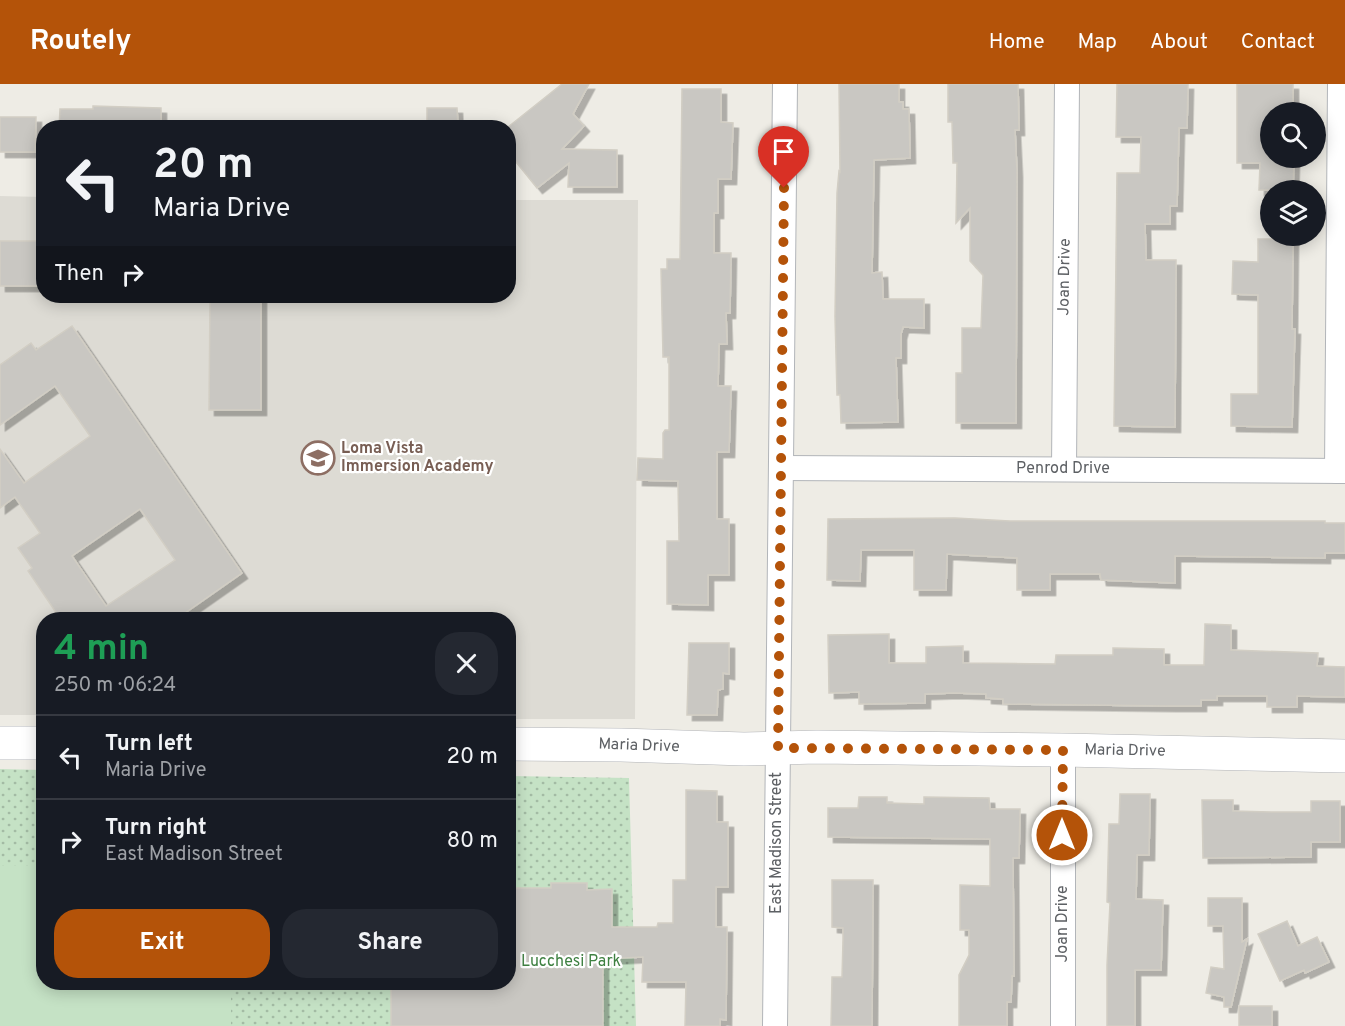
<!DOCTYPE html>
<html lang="en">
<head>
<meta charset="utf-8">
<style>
  :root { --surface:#171b24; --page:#242831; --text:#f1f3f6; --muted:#9ea1a6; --line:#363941; --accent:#b45309 }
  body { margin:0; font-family:Overpass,sans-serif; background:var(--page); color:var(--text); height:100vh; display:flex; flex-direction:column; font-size:22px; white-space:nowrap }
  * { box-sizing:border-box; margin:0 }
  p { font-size:20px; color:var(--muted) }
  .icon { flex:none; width:33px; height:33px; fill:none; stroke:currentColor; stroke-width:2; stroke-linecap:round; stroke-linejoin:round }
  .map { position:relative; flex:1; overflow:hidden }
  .drawer { position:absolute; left:36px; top:528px; width:480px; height:378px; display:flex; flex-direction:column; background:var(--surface); border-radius:24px; box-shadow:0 3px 15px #0003 }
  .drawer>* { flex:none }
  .hud { position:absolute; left:36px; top:36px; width:480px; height:183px; border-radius:24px; box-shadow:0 3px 15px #0003; background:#171b24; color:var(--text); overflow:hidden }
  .buttons { position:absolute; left:1260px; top:18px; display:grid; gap:12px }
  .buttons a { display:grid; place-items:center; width:66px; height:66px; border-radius:50%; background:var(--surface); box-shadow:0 3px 15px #0003; font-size:30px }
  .pin { position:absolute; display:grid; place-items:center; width:51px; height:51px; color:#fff; margin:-62px -26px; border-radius:50% 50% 50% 0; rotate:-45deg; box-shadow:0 0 6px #0007 }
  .pin .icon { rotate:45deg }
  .me { position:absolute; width:66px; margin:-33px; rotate:0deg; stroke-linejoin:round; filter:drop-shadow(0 0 4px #0008) }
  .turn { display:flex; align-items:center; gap:21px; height:126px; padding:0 18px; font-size:27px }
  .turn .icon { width:78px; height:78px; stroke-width:2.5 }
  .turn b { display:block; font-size:42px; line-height:51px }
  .then { display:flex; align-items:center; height:57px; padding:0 18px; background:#0003; gap:12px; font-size:22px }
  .round { display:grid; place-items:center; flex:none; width:63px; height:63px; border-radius:24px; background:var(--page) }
  .headline { display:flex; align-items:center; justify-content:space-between; height:102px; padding:0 18px }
  h1 { font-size:36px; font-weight:700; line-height:45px; color:#1e9e55 }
  .cta { display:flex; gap:12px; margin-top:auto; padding:12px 18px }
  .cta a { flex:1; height:69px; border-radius:24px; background:var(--accent); color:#fff; font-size:24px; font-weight:700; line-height:69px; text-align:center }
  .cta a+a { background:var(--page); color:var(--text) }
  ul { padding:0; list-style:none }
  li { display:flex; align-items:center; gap:18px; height:84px; padding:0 18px; border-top:2px solid var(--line) }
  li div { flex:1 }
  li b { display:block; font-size:22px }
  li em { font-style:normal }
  header { display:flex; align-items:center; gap:36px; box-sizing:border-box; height:84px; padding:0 30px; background:var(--accent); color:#fff }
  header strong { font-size:28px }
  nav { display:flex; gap:33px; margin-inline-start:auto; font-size:21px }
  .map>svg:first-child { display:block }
  .education { fill:#dddbd4 }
  .park { fill:url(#park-dots) }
  .garden { fill:#c5e2c5 }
  .building { fill:#c9c7c2; stroke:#d2cec4; stroke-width:1.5; fill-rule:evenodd; filter:url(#shadow) }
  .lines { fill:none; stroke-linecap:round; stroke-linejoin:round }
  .street-casing { stroke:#b2b5b9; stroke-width:26 }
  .secondary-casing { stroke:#b2b4b8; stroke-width:34 }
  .street { stroke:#fff; stroke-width:24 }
  .secondary { stroke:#fff; stroke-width:33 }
  .route { stroke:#b45309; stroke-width:10; stroke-dasharray:0 18 }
  .labels { text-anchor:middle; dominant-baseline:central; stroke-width:4.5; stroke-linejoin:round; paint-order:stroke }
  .street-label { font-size:16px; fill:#5d6064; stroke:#fff }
  .education-label { font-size:16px; font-weight:bold; fill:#785e54; stroke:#fff; text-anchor:start }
  .park-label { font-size:16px; fill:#3f8142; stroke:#fff }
</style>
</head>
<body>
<header>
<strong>Routely</strong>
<nav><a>Home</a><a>Map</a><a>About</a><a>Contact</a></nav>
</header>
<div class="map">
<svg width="1345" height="942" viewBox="0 0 1345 942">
  <defs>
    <pattern id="park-dots" width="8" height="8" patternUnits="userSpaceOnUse" patternTransform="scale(1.5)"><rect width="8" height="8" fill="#c5e2c5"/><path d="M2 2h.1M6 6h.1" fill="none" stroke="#a3bba4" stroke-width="1.8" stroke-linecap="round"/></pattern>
    <filter id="shadow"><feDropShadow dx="5.5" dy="5.5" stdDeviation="0" flood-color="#0004"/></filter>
  </defs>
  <rect width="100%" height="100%" fill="#eeece5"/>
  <polygon class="education" points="0,112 43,113 44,212 508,212 509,116 638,116 635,635 509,635 508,536 44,536 43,631 0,631"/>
  <polygon class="park" points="0,685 43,686 44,898 508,898 509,692 629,694 636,942 0,942"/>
  <polygon class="garden" points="0,782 43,782 44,898 231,899 231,942 0,942"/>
  <g class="building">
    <polygon points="562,0 589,0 573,30 584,42 562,65 617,66 617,103 568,103 569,79 537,104 508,68 508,43"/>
    <polygon points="839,0 899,0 899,18 903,18 903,25 909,25 910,74 874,76 872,189 882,188 883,215 924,215 924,244 903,243 901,250 901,274 896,274 898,338 841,339 840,311 837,311 835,232 837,109 839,87 840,88"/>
    <polygon points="948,0 1018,0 1019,46 1015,46 1017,88 1016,339 956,339 956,289 962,289 962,244 981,244 983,191 970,177 970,124 956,139 957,79 953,79 952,38 948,38"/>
    <polygon points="1117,0 1188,0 1187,44 1179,44 1177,122 1170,122 1170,140 1145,140 1146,176 1176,176 1175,343 1114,342 1117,89 1140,89 1141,53 1116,53"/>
    <polygon points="1237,0 1293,0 1293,28 1270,28 1270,74 1294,74 1293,106 1259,106 1260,79 1237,79"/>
    <polygon points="682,5 721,5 721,38 733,39 731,95 718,95 718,129 714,129 714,169 731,169 730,229 726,229 727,260 719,260 718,302 731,302 729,368 717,368 717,435 729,435 729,491 708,491 708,521 667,520 667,457 679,457 678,397 637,396 638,374 663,375 663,349 665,346 669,346 669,273 663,273 661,185 667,185 667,175 680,175"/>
    <polygon points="93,22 161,24 161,44 59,44 60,25 93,25"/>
    <polygon points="427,24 457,24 458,44 427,44"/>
    <polygon points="0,33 36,33 35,68 0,68"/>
    <polygon points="1258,155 1293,155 1292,245 1295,245 1292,343 1231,342 1231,310 1258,310 1258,211 1232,210 1233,177 1258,178"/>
    <polygon points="0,157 41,157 40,202 0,202"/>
    <polygon points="210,212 261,212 261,326 209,326"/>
    <path d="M72 242 242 489 175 536H61L28 487 32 484 18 464 40 449 15 413 0 424V365L24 399 90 352 55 302 0 341V281L31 259 36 266ZM140 425 175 476 106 522 72 472Z"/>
    <polygon points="955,434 1010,437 1325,437 1325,439 1345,439 1345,469 1325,469 1325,474 1175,472 1175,499 1101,496 1100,490 1050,490 1050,506 1017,506 1017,474 947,470 946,506 914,506 914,466 861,466 860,497 827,496 828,435"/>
    <polygon points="1205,540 1231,541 1231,566 1318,569 1317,582 1345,583 1345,613 1297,612 1297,623 1267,623 1267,612 1217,612 1217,616 1201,616 1201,622 1170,622 1003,620 1003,615 986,614 986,610 954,609 925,610 925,619 859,620 859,608 829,609 828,551 889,550 889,579 926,579 926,563 963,562 963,579 1055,580 1056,571 1113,571 1113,564 1164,565 1164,581 1204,581"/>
    <polygon points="689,559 729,559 729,590 723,589 723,605 718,606 717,631 687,631"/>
    <polygon points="686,706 717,707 717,738 728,738 728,803 716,803 716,843 727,843 726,936 720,935 720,942 685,942 686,898 642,898 643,873 603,875 603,942 391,942 391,898 508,898 508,804 551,804 551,799 587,799 587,806 612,805 612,843 657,843 658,839 673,839 673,796 686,796"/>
    <polygon points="1120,710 1150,710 1149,771 1137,771 1136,815 1163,816 1161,886 1135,886 1135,942 1107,942 1107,881 1110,819 1107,818 1109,740 1119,740"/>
    <polygon points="859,713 887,713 887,719 924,720 924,713 989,714 990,725 1020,725 1019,774 1013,774 1014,892 1012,892 1011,918 1007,918 1007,942 959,942 959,891 969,871 969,846 960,846 960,801 990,802 990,755 828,753 828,724 858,724"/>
    <polygon points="1202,716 1233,716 1233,727 1271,728 1311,728 1311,717 1340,717 1340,758 1311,758 1311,773 1203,774"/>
    <polygon points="832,796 873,796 872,942 831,942 832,893 842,893 843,856 843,844 832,843"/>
    <polygon points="1208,814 1242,814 1242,858 1247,855 1231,923 1224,923 1224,913 1206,909 1211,883 1224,885 1223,842 1208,842"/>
    <polygon points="1287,837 1298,862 1317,853 1329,878 1305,889 1304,886 1280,897 1258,850"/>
    <rect x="1239" y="922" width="33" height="20"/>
  </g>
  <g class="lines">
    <g class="street-casing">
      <g id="street">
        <polyline points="781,384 1345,387"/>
        <polyline points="1064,385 1067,0"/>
        <polyline points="1337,387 1340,0"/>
        <polyline points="1063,666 1063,942"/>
        <polyline points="775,942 785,0"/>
      </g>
    </g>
    <g class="secondary-casing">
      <g id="secondary">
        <polyline points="0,659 44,659"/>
        <polyline points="508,660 621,661 744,665 817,663 1063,666 1345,672"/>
      </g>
    </g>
    <use href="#street" class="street"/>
    <use href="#secondary" class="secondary"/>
  </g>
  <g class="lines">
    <polyline class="route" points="784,104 778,664 1063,666 1062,751"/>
  </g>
  <defs>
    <g id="school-ring" transform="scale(1.725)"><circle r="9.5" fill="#fff" stroke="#8d6e63" stroke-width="1.5"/><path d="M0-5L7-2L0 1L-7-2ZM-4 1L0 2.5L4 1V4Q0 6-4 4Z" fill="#8d6e63"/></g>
  </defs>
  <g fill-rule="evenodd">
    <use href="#school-ring" x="318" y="374"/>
  </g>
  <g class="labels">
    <g class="street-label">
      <text transform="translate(1065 193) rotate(-89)">Joan Drive</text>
      <text x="1063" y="385">Penrod Drive</text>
      <text transform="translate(639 662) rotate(2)">Maria Drive</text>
      <text transform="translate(1125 667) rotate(1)">Maria Drive</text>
      <text transform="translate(777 759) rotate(-90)">East Madison Street</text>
      <text transform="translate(1063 840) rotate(-90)">Joan Drive</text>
    </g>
    <g class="education-label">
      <text x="341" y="365">Loma Vista<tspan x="341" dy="18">Immersion Academy</tspan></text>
    </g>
    <g class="park-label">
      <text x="571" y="878">Lucchesi Park</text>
    </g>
  </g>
</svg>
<div class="buttons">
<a><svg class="icon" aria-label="search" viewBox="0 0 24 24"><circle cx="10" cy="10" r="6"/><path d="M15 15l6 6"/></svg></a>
<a><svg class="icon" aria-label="layers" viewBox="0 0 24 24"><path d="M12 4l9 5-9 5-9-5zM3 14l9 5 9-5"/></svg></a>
</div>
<div class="pin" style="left:784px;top:104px;background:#d93025"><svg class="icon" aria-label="arrive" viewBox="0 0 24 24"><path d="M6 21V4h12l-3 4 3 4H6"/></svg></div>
<svg class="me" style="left:1062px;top:751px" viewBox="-20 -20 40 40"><circle r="17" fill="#b45309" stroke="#fff" stroke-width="3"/><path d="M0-11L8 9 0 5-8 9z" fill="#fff"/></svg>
<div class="hud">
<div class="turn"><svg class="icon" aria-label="left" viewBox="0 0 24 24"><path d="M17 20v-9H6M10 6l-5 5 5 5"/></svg><div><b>20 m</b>Maria Drive</div></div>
<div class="then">Then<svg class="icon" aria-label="right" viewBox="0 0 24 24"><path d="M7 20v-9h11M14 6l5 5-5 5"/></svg></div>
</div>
<section class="drawer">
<div class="headline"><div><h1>4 min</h1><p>250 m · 06:24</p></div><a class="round"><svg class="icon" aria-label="close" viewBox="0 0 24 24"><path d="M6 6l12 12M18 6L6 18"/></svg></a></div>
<ul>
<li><svg class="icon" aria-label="left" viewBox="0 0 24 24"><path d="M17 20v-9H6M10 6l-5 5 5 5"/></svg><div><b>Turn left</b><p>Maria Drive</p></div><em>20 m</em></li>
<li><svg class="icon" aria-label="right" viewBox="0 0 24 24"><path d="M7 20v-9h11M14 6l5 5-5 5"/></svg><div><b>Turn right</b><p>East Madison Street</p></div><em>80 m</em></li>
</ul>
<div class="cta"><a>Exit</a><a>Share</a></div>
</section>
</div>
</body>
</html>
